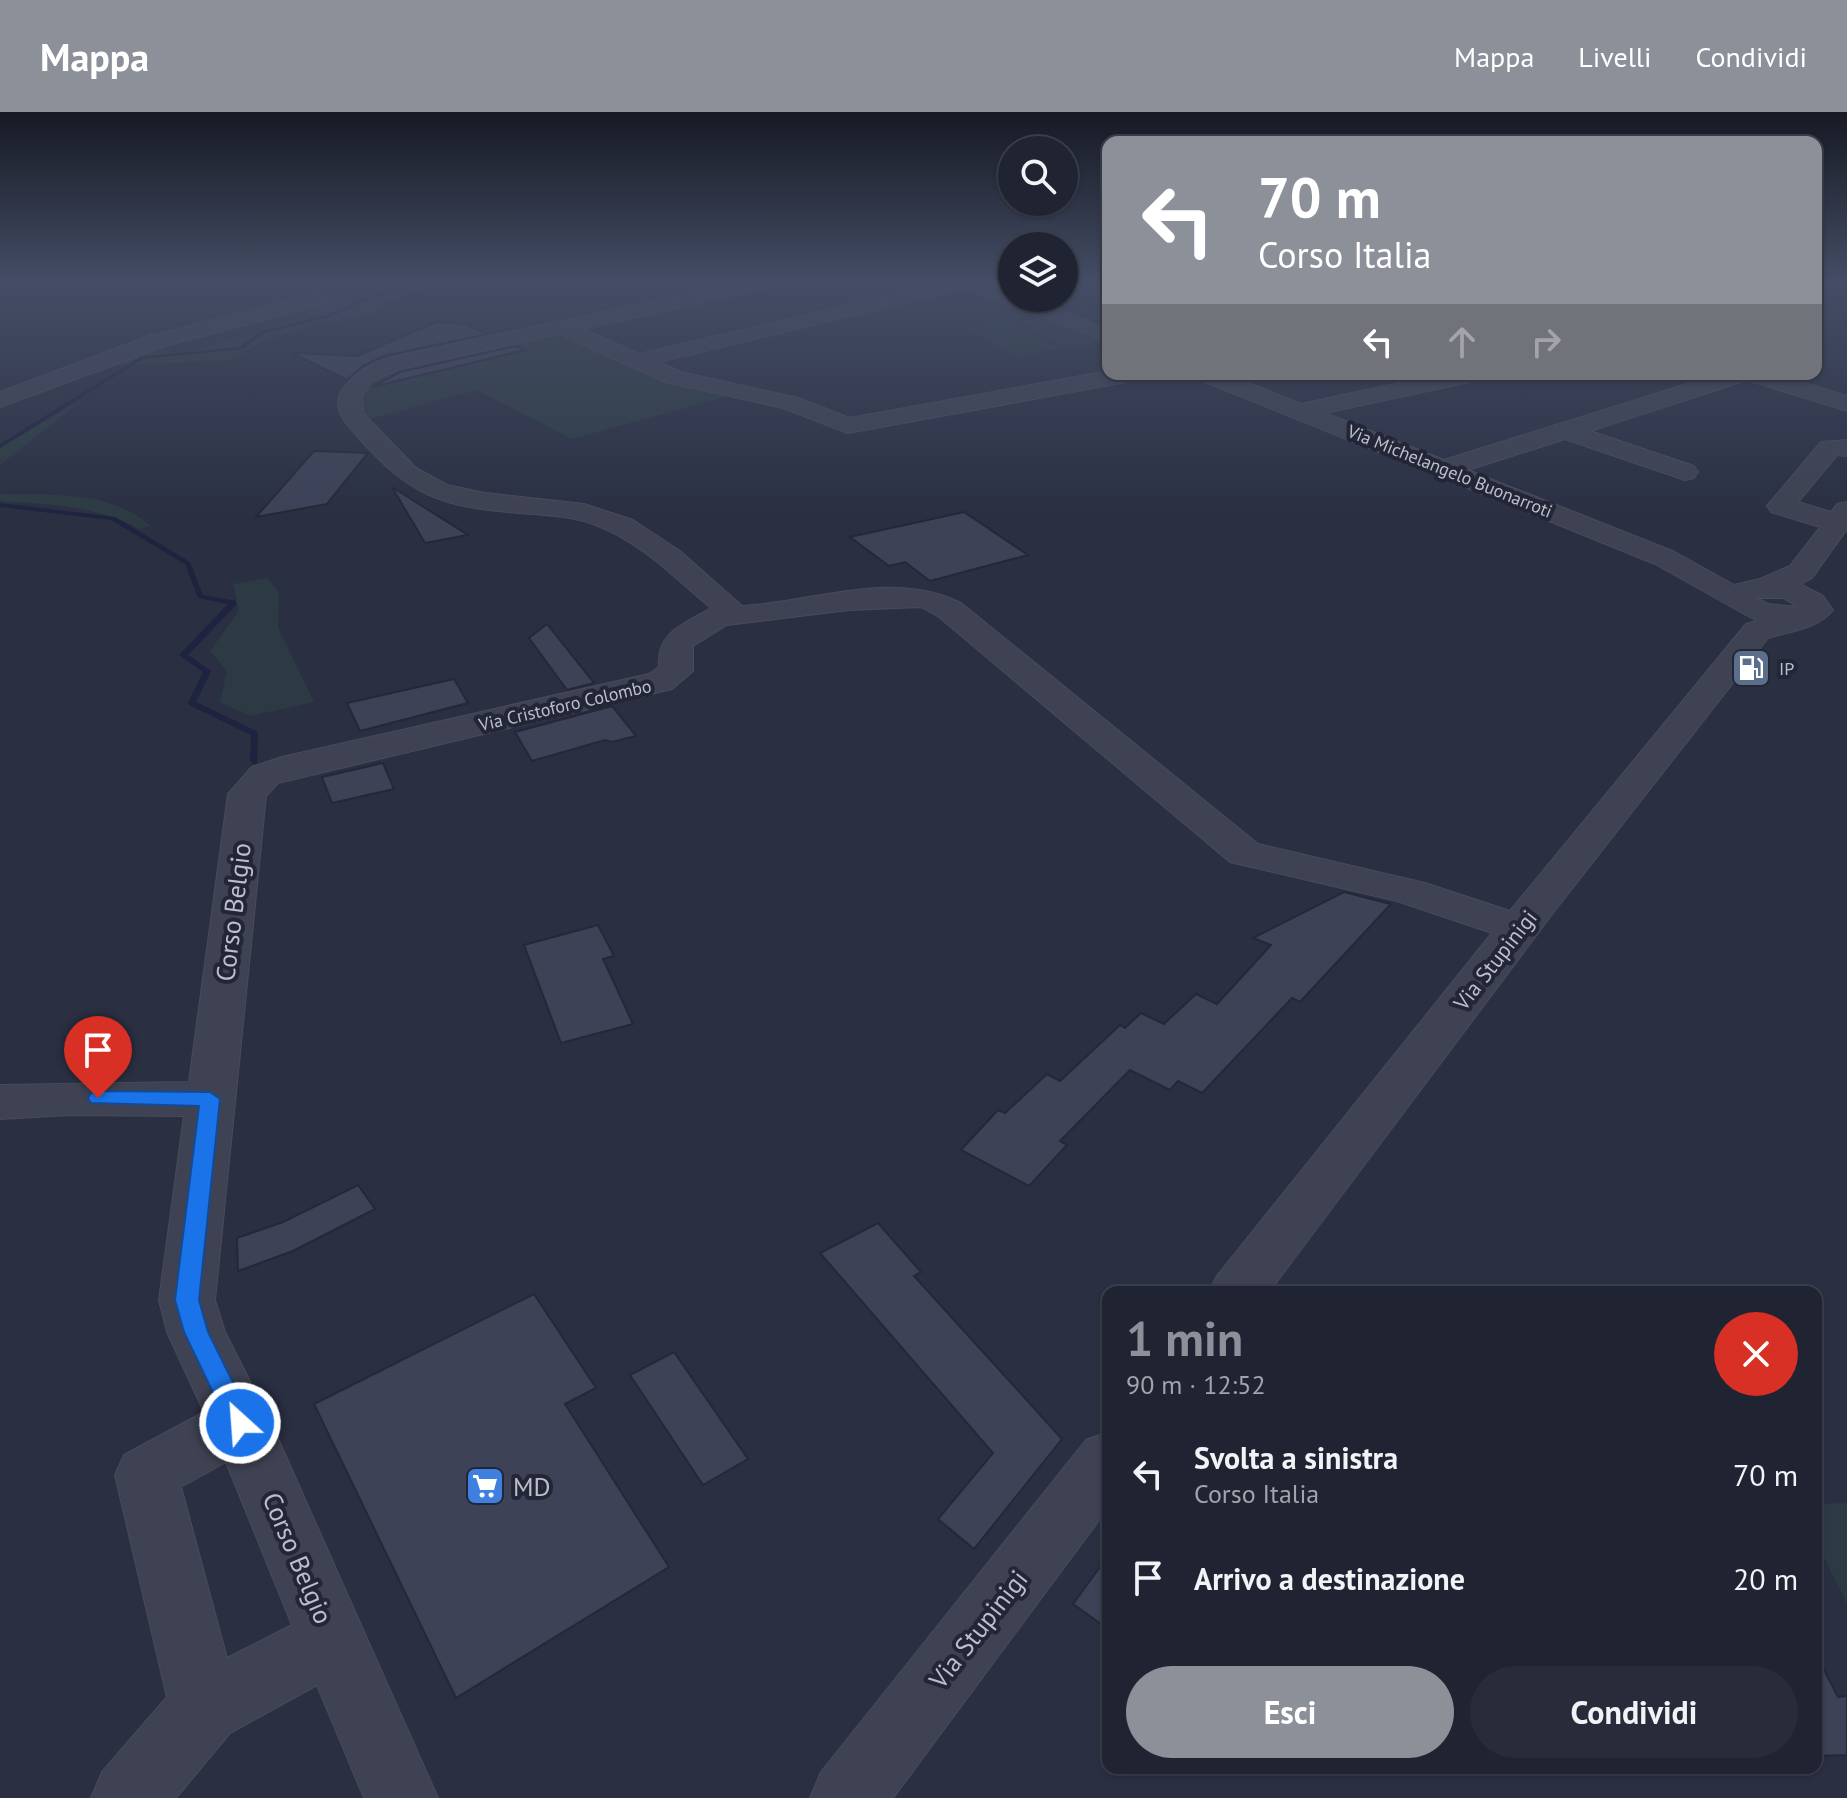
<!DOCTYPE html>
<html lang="it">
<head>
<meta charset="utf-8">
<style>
  :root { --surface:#202332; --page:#282b3a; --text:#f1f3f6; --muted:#a2a4ac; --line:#3d404d; --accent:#8c9099 }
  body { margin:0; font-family:"PT Sans",sans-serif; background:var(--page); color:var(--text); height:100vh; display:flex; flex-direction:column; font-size:30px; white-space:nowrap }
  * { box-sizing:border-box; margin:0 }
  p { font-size:26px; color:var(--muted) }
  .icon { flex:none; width:44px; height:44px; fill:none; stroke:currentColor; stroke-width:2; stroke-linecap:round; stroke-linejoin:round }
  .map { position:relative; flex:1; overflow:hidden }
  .drawer { position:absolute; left:1102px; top:1174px; width:720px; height:488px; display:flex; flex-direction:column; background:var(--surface); border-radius:16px; box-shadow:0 2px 6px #0004,0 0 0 2px var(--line) }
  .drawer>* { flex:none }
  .top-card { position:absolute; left:1102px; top:24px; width:720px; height:244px; border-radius:16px; box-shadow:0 2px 6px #0004,0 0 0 2px var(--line); background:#8c9099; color:#fff; overflow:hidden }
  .controls { position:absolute; left:998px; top:24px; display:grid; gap:16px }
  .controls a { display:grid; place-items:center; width:80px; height:80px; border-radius:50%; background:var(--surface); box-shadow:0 2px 6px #0004,0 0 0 2px var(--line); font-size:40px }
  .pin { position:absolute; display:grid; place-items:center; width:68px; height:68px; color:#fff; margin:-82px -34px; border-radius:50% 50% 50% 0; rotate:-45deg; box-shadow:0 0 8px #0007 }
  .pin .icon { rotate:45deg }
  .me { position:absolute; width:88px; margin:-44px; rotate:334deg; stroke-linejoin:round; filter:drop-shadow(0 0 6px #0008) }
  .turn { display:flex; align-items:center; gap:28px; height:168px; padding:0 24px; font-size:36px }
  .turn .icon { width:104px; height:104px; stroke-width:2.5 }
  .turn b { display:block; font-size:56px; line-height:68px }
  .lanes { display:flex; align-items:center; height:76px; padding:0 24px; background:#0003; justify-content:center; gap:40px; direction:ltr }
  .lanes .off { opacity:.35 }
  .round { display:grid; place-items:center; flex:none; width:84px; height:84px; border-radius:42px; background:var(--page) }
  .head { display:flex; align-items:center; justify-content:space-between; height:136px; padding:0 24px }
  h1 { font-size:48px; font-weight:700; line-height:60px; color:var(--accent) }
  .button { display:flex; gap:16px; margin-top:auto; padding:16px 24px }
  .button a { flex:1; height:92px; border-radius:48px; background:var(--accent); color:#fff; font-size:32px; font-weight:700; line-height:92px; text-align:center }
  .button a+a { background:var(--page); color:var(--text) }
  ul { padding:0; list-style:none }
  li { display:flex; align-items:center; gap:24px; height:104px; padding:0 24px }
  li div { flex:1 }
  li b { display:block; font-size:30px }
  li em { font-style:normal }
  header { display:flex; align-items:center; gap:48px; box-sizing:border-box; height:112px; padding:0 40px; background:var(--accent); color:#fff }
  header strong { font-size:38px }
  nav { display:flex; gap:44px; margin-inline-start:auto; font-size:28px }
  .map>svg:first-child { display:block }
  .green { fill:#2c3b43 }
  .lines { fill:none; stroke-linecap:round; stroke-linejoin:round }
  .stream { fill:#1e233f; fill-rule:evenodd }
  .building { fill:#3d4257; stroke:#252839; stroke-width:2 }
  .minor-casing { stroke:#484b5b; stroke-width:2 }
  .minor { fill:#3e4252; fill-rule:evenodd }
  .route { fill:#1a73e8; stroke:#114b97; stroke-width:2 }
  .labels { text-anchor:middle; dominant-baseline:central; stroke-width:8; stroke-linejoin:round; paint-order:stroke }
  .far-street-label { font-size:18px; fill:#bcbecb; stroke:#232637 }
  .far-poi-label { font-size:18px; fill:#bcbecb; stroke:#232637; text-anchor:start }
  .street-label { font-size:22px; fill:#bcbecb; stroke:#232637 }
  .near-street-label { font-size:26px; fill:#bcbecb; stroke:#232637 }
  .near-poi-label { font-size:26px; fill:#bcbecb; stroke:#232637; text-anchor:start }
</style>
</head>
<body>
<header>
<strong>Mappa</strong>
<nav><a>Mappa</a><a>Livelli</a><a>Condividi</a></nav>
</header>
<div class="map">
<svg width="1847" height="1686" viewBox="0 0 1847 1686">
  <rect width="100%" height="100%" fill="#2a2f42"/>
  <g class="green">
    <polygon points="408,169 446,169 381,192 370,203 299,217 264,229 229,248 110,254 132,236 186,241 303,206 320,189"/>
    <polygon points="1027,199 1037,202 1008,209 1059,237 1017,244 966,216"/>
    <path d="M1040 206C1062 216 1084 221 1107 230L1067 237 1019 209Z"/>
    <polygon points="551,221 676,272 739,281 572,327 476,278 363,309 359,277 377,261"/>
    <polygon points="86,285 0,353 0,336"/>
    <path d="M0 382C51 383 110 378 151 414L140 417C96 394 49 392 0 389Z"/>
    <polygon points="267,466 279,480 278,515 314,590 250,604 220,590 227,559 210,539 239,499 233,472"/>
    <polygon points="1847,1391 1847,1492 1816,1429 1816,1392"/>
  </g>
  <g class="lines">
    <g class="stream">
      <polygon points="423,169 428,169 367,188 333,204 265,221 243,237 143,247 0,336 0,332 140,245 240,235 261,219 329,202 363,186"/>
      <polygon points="0,391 115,405 190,450 203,483 236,489 236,493 188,543 211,559 196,590 258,620 257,651 254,652 250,649 251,623 189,593 188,591 203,560 179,543 228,492 198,486 185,452 111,408 0,395"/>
    </g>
  </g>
  <g class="building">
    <polygon points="437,210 465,212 487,222 383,244 363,254 347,268 292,241 357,244"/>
    <polygon points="516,234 525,238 372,275 400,260"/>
    <polygon points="314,339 368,341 327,392 256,405"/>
    <polygon points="392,375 468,423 425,431"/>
    <polygon points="964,400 1028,443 930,469 905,450 889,454 850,425"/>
    <polygon points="547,512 594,571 567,578 529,526"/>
    <polygon points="454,567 468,591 360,619 347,591"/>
    <polygon points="612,594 636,624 612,630 605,628 532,649 515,620"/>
    <polygon points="383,651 394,677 332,691 322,665"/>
    <polygon points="1344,780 1391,792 1300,890 1292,886 1202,981 1178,969 1170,978 1130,958 1060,1029 1067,1033 1029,1074 961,1038 998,998 1005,1001 1047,962 1060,969 1120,913 1125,916 1141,901 1164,912 1196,882 1217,892 1271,833 1253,826"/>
    <polygon points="598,813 614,844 603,847 633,912 561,931 524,833"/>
    <polygon points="358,1073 375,1097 293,1139 238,1159 237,1126 283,1110"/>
    <polygon points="878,1111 921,1160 914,1164 1062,1327 974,1437 938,1407 993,1341 820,1141"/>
    <polygon points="534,1182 596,1276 565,1292 669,1455 456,1586 314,1292"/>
    <polygon points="674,1240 748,1347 703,1373 630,1263"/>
    <polygon points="1108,1444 1108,1517 1073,1492"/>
    <polygon points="1816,1542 1838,1585 1847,1584 1847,1643 1816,1644"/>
  </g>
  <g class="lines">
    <g class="minor-casing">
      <g id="minor">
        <path d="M749 169H784L774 175 583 217 639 242 951 169H983L1012 180V186H1028L1108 217V230L967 176 659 250 681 260 798 286 850 306 1108 259 1143 262 1132 269 848 321 783 296 666 270 559 222 399 257 372 269 362 284 363 301 416 356 447 373 485 381 584 392 633 408 680 439 742 494C815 490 892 457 961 491L1258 732 1425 771 1510 799 1746 512 1757 509 1655 452 1198 267 1195 262H1226L1301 292 1441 262H1485L1474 269 1325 301 1444 348 1719 262H1776L1847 284V299L1747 268 1590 319 1694 354 1698 360 1694 366 1685 368 1565 327 1468 358 1675 440 1734 473 1760 467 1790 454 1820 415 1771 400 1767 394 1821 330 1847 328V344L1837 343 1798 390 1831 400 1837 392 1847 390V417L1812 466 1800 472 1823 484 1833 498C1820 516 1788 520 1768 526L1553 801 1269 1180H1209L1217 1164 1492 821 1397 789 1230 750 939 505 921 495 849 498 727 513 693 534V559L672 577 278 671 266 684 215 1188 225 1220 271 1311 438 1686H364L317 1573 230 1621 176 1686H91L102 1660 167 1585 115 1363 124 1343 204 1300 167 1220 159 1188 184 1004 70 1003 0 1007V973L189 970 228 682 252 655 282 645 649 562 659 555C656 520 684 512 711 496 676 467 642 431 598 414 574 404 546 403 520 401 441 395 410 384 357 324 345 310 330 296 343 277 356 259 370 251 392 245ZM1756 486H1783L1798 495 1768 492ZM226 1350 292 1513 227 1546 181 1375Z"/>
        <polygon points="319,181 329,187 326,191 165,234 0,295 0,280 149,224"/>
        <polygon points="1108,1320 1108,1396 893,1686 810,1686 821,1660 1086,1328"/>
      </g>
    </g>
    <use href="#minor" class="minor"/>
  </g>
  <linearGradient id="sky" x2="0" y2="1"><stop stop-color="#171a24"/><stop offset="0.42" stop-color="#444d65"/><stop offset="1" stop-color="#444d65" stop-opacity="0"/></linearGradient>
  <rect width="1847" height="405" fill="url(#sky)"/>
  <polygon class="route" points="98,979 210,980 220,987 199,1188 208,1220 253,1311 249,1318 240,1322 231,1318 184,1220 175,1188 199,994 91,991 88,986 91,981"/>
  <defs>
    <g id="fuel-square" transform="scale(2)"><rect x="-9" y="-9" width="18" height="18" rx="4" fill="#5c6f8a" stroke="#232637"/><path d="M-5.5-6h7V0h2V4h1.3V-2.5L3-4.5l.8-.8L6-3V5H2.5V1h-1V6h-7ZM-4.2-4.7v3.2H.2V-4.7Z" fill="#fff"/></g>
    <g id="supermarket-square" transform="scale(2)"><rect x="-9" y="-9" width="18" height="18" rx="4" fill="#3f7fe0" stroke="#232637"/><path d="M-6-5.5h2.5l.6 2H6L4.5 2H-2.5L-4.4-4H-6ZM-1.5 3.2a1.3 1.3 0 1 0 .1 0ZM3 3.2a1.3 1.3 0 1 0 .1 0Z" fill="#fff"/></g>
  </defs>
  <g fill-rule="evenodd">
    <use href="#fuel-square" x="1751" y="556"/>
    <use href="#supermarket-square" x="485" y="1374"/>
  </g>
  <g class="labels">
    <g class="far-street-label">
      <text transform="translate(1450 359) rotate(22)">Via Michelangelo Buonarroti</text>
      <text transform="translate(565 593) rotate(-13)">Via Cristoforo Colombo</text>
    </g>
    <g class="far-poi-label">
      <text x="1779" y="556">IP</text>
    </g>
    <g class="street-label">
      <text transform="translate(1495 848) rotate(-52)">Via Stupinigi</text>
    </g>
    <g class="near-street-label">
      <text transform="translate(233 800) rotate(-83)">Corso Belgio</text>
      <text transform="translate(298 1446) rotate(67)">Corso Belgio</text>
      <text transform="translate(978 1517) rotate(-52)">Via Stupinigi</text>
    </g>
    <g class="near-poi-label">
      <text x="513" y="1374">MD</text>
    </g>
  </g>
</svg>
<div class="controls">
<a><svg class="icon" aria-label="search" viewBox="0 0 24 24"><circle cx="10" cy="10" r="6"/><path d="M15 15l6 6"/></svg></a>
<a><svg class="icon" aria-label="layers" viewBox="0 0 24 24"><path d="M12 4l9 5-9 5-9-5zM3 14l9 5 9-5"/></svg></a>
</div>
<div class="pin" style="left:98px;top:986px;background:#d93025"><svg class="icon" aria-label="arrive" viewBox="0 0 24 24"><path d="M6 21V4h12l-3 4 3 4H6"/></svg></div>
<svg class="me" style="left:240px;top:1311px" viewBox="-20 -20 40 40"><circle r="17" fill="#1a73e8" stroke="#fff" stroke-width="3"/><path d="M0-11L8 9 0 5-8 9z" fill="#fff"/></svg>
<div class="top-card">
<div class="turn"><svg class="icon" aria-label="left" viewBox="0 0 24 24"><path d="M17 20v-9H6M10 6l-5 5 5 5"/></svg><div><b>70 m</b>Corso Italia</div></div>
<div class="lanes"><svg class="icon" aria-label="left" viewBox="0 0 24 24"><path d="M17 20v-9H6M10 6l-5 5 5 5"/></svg><svg class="icon off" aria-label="ahead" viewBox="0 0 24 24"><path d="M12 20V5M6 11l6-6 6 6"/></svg><svg class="icon off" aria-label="right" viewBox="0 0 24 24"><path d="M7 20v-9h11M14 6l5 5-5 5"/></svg></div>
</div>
<section class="drawer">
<div class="head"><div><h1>1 min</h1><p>90 m · 12:52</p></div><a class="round" style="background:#d93025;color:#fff"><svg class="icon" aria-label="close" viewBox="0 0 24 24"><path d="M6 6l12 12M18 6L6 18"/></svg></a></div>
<ul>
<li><svg class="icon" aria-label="left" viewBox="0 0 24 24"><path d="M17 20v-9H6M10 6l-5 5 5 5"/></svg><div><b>Svolta a sinistra</b><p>Corso Italia</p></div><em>70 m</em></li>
<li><svg class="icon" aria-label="arrive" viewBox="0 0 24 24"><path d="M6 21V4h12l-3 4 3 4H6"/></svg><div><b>Arrivo a destinazione</b></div><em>20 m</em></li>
</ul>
<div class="button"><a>Esci</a><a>Condividi</a></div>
</section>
</div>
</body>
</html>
